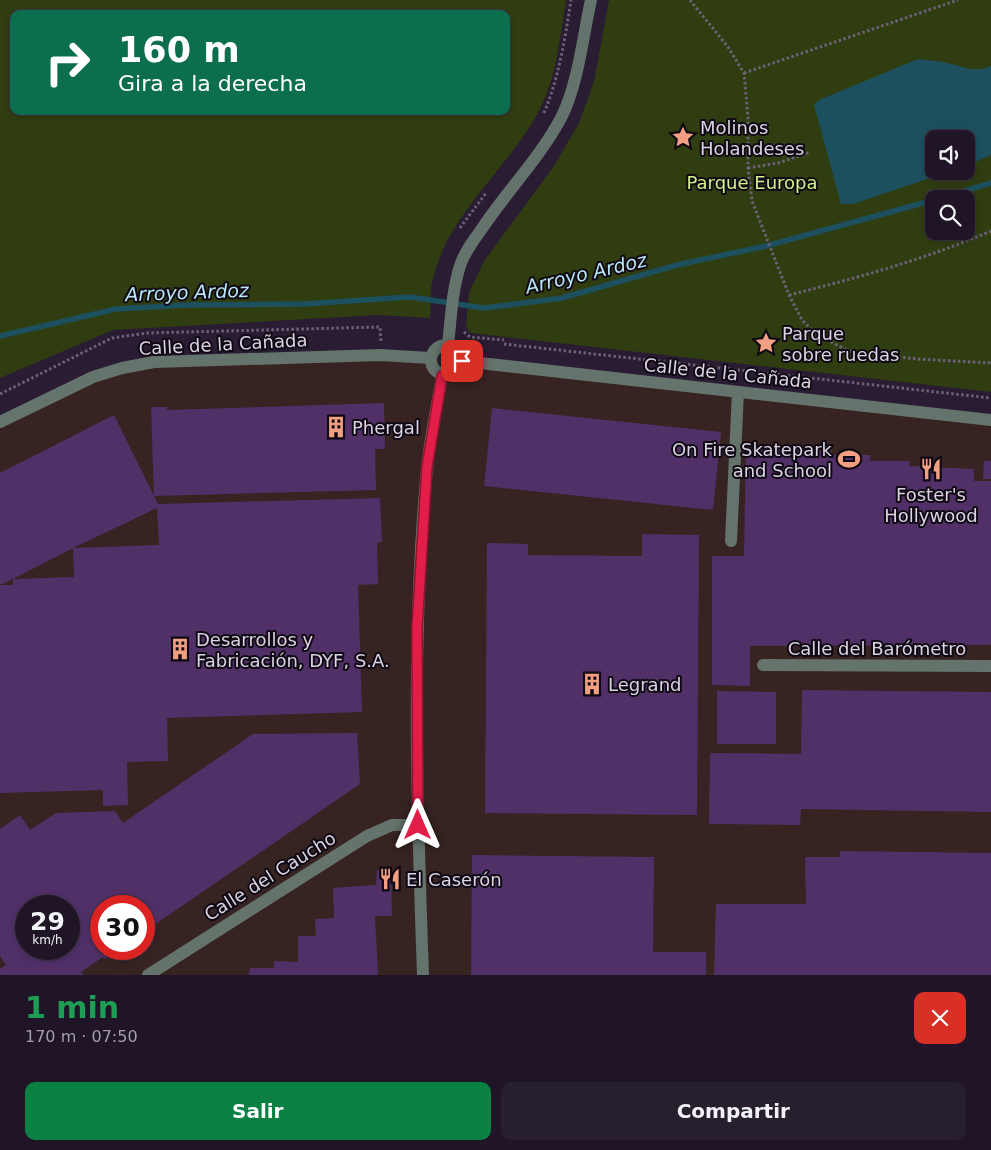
<!DOCTYPE html>
<html lang="es">
<head>
<meta charset="utf-8">
<style>
  :root { --surface:#1f1526; --page:#271e2e; --text:#f1f3f6; --muted:#a19fa7; --line:#3c3443; --accent:#0b8043 }
  body { margin:0; font-family:"DejaVu Sans",sans-serif; background:var(--page); color:var(--text); height:100vh; display:flex; flex-direction:column; font-size:19px; white-space:nowrap }
  * { box-sizing:border-box; margin:0 }
  p { font-size:16px; color:var(--muted) }
  .icon { flex:none; width:28px; height:28px; fill:none; stroke:currentColor; stroke-width:2; stroke-linecap:round; stroke-linejoin:round }
  .map { position:relative; height:975px; overflow:hidden }
  .sheet { display:flex; flex-direction:column; background:var(--surface); flex:1 }
  .sheet>* { flex:none }
  .hud { position:absolute; left:10px; top:10px; width:500px; height:105px; border-radius:10px; box-shadow:0 2px 8px #0003,0 0 0 1px var(--line); background:#0b6e4f; color:#fff; overflow:hidden }
  .tools { position:absolute; left:925px; top:130px; display:grid; gap:10px }
  .tools a { display:grid; place-items:center; width:50px; height:50px; border-radius:10px; background:var(--surface); box-shadow:0 2px 8px #0003,0 0 0 1px var(--line); font-size:25px }
  .speed { position:absolute; left:15px; top:895px; display:flex; gap:10px; font-size:25px; font-weight:700; text-align:center }
  .speed>* { display:grid; place-content:center; width:65px; height:65px; border-radius:50%; background:var(--surface); box-shadow:0 2px 8px #0003,0 0 0 1px var(--line); line-height:1 }
  .speed small { font-size:12px; font-weight:400 }
  .speed .limit { border:8px solid #d22; background:#fff; color:#111 }
  .pin { position:absolute; display:grid; place-items:center; width:42px; height:42px; color:#fff; margin:-21px; border-radius:10px; box-shadow:0 2px 8px #0006 }
  .me { position:absolute; width:55px; margin:-28px; rotate:0deg; stroke-linejoin:round; filter:drop-shadow(0 0 4px #0008) }
  .turn { display:flex; align-items:center; gap:18px; height:105px; padding:0 25px; font-size:22px }
  .turn .icon { width:65px; height:65px; stroke-width:2.5 }
  .turn b { display:block; font-size:35px; line-height:42px }
  .round { display:grid; place-items:center; flex:none; width:52px; height:52px; border-radius:10px; background:var(--page) }
  .headline { display:flex; align-items:center; justify-content:space-between; height:85px; padding:0 25px }
  h1 { font-size:30px; font-weight:600; line-height:38px; color:#1e9e55 }
  .action { display:flex; gap:10px; margin-top:auto; padding:10px 25px }
  .action a { flex:1; height:58px; border-radius:10px; background:var(--accent); color:#fff; font-size:20px; font-weight:600; line-height:58px; text-align:center }
  .action a+a { background:var(--page); color:var(--text) }
  .map>svg:first-child { display:block }
  .industrial { fill:#372422; fill-rule:evenodd }
  .green { fill:#303d11; fill-rule:evenodd }
  .water { fill:#1c505e }
  .lines { fill:none; stroke-linecap:round; stroke-linejoin:round }
  .stream { stroke:#1c505e; stroke-width:5.5 }
  .building { fill:#513068; fill-rule:evenodd }
  .path { stroke:#6c6176; stroke-width:3; stroke-dasharray:2.5 2.5; stroke-linecap:butt }
  .minor { stroke:#64736b; stroke-width:12 }
  .route-casing { stroke:#92132f; stroke-width:12 }
  .route { stroke:#e11d48; stroke-width:9 }
  .labels { text-anchor:middle; dominant-baseline:central; stroke-width:4; stroke-linejoin:round; paint-order:stroke }
  .poi-label { font-size:18px; fill:#dbd3e3; stroke:#0f0913; text-anchor:start }
  .park-label { font-size:18px; fill:#d2f18f; stroke:#0f0913 }
  .street-label { font-size:18px; fill:#dbd3e3; stroke:#0f0913 }
  .water-label { font-size:19px; font-style:italic; fill:#b9e7f6; stroke:#0f0913 }
</style>
</head>
<body>
<div class="map">
<svg width="991" height="975" viewBox="0 0 991 975">
  <rect width="100%" height="100%" fill="#291c33"/>
  <path class="industrial" d="M430 358 433 370 442 376 455 373 460 367 462 361 991 420V975H0V422L122 368ZM26 906H69V949H26ZM101 906H144V949H101Z"/>
  <g class="green">
    <path d="M0 0H566C560 37 557 77 539 111 507 171 443 217 431 288 430 298 431 308 430 318L378 315 113 330 0 378ZM14 14H506V111H14Z"/>
    <path d="M609 0H991V392L470 333 466 326 469 293 484 261 554 166 579 123 594 82ZM934 139H966V171H934ZM934 199H966V231H934Z"/>
  </g>
  <path class="water" d="M918 59C926 60 935 61 943 62 960 65 974 74 991 66V155L966 166V139H934V171H951L853 204H841L814 105 819 100Z"/>
  <g class="lines">
    <g class="stream">
      <polyline points="938,199 991,183"/>
      <polyline points="0,336 116,309 187,305 303,304 410,297 484,308 562,298 677,265 766,246 934,200"/>
    </g>
  </g>
  <g class="building">
    <polygon points="384,403 385,449 375,449 376,490 154,496 151,407 167,407 167,410"/>
    <polygon points="492,408 721,432 713,510 484,486"/>
    <path d="M114 415 158 504 380 498 382 542 377 543 378 584 358 585 362 712 167 718 168 761 127 762 128 805 103 806V790L0 793V585H13V579L0 585V473ZM157 508 159 545 73 548ZM73 548 74 577 13 579Z"/>
    <polygon points="746,448 832,451 832,455 870,455 870,461 909,461 909,466 974,469 974,481 991,481 991,645 750,646 750,686 712,685 712,556 744,556"/>
    <polygon points="984,461 991,461 991,479 983,479"/>
    <polygon points="642,534 699,535 697,815 485,813 487,543 528,544 528,555 642,556"/>
    <polygon points="802,690 991,692 991,812 801,809 800,825 709,824 710,753 801,754"/>
    <polygon points="717,691 776,692 776,744 717,744"/>
    <path d="M357 733 360 784 144 932V906H101V949H119L105 959 103 957 81 972 83 975H0V969L6 965 0 956V829L20 815 30 830 56 813 115 811 123 823 253 734ZM26 906H69V949H26Z"/>
    <polygon points="840,851 991,853 991,975 714,975 716,904 806,904 805,857 840,857"/>
    <polygon points="472,855 654,857 653,952 706,952 706,975 471,975"/>
    <polygon points="391,869 392,916 375,916 378,975 249,975 250,968 274,968 274,961 298,962 298,936 316,936 315,919 334,918 333,888 376,885 377,870"/>
  </g>
  <g class="lines">
    <g class="path">
      <polyline points="690,0 728,47 744,73 748,117 748,168 752,201 789,295 802,320 815,333 848,351 917,359 991,363"/>
      <polyline points="744,73 958,0"/>
      <path d="M544 113C559 77 565 39 571 0"/>
      <polyline points="748,168 778,163 811,152"/>
      <polyline points="460,228 486,193"/>
      <path d="M789 295C857 278 926 259 991 231"/>
      <polyline points="464,332 470,337 504,340"/>
      <polyline points="504,344 991,398"/>
      <polyline points="0,394 112,338 147,333 380,327 381,341"/>
    </g>
    <g class="minor">
      <circle cx="446" cy="360" r="15"/>
      <path d="M448 345C451 318 452 291 460 266 464 253 473 241 481 230 506 192 539 159 561 118 578 85 583 36 591 0"/>
      <polyline points="462,361 991,420"/>
      <polyline points="0,422 93,377 122,368 154,362 381,355 430,358"/>
      <polyline points="731,541 738,392"/>
      <polyline points="763,665 991,666"/>
      <polyline points="148,975 367,836 392,825 418,825"/>
      <path d="M423 975C417 806 411 637 427 469 430 438 437 407 442 376"/>
    </g>
  </g>
  <g class="lines">
    <g class="route-casing">
      <polyline id="route" points="418,825 417,628 427,467 442,376 455,373 462,361"/>
    </g>
    <use href="#route" class="route"/>
  </g>
  <defs>
    <g id="sight-bare" transform="scale(1.725)"><path d="M0-6L1.8-2.2L6-1.7L2.9 1.2L3.7 5.4L0 3.3L-3.7 5.4L-2.9 1.2L-6-1.7L-1.8-2.2Z" fill="#f3a082" stroke="#0f0913" stroke-width="2.5" paint-order="stroke"/></g>
    <g id="building-bare" transform="scale(1.725)"><path d="M-4-6H4V6H1V3H-1V6H-4ZM-2.5-4.3h1.7v1.8h-1.7ZM.8-4.3h1.7v1.8H.8ZM-2.5-1h1.7V.8h-1.7ZM.8-1h1.7V.8H.8Z" fill="#f3a082" stroke="#0f0913" stroke-width="2.5" paint-order="stroke"/></g>
    <g id="stadium-bare" transform="scale(1.725)"><path d="M0-5a6.5 5 0 1 0 0 10a6.5 5 0 1 0 0-10ZM-3.5-1.8h7v3.6h-7Z" fill="#f3a082" stroke="#0f0913" stroke-width="2.5" paint-order="stroke"/></g>
    <g id="restaurant-bare" transform="scale(1.725)"><path d="M-5-6h1v4h1v-4h1v4h1v-4h1v5L-1.5 .5V6h-2V.5L-5-1ZM5-6V6H3V1.5H1.5Q1.5-4 5-6Z" fill="#f3a082" stroke="#0f0913" stroke-width="2.5" paint-order="stroke"/></g>
  </defs>
  <g fill-rule="evenodd">
    <use href="#sight-bare" x="683" y="137"/>
    <use href="#sight-bare" x="766" y="343"/>
    <use href="#building-bare" x="336" y="427"/>
    <use href="#stadium-bare" x="849" y="459"/>
    <use href="#restaurant-bare" x="931" y="469"/>
    <use href="#building-bare" x="180" y="649"/>
    <use href="#building-bare" x="592" y="684"/>
    <use href="#restaurant-bare" x="390" y="879"/>
  </g>
  <g class="labels">
    <g class="poi-label">
      <text x="700" y="127">Molinos<tspan x="700" dy="21">Holandeses</tspan></text>
      <text x="782" y="333">Parque<tspan x="782" dy="21">sobre ruedas</tspan></text>
      <text x="352" y="427">Phergal</text>
      <text x="832" y="449" text-anchor="end">On Fire Skatepark<tspan x="832" dy="21">and School</tspan></text>
      <text x="931" y="494" text-anchor="middle">Foster's<tspan x="931" dy="21">Hollywood</tspan></text>
      <text x="196" y="639">Desarrollos y<tspan x="196" dy="21">Fabricación, DYF, S.A.</tspan></text>
      <text x="608" y="684">Legrand</text>
      <text x="406" y="879">El Caserón</text>
    </g>
    <g class="park-label">
      <text x="752" y="182">Parque Europa</text>
    </g>
    <g class="street-label">
      <text transform="translate(223 344) rotate(-3)">Calle de la Cañada</text>
      <text transform="translate(728 373) rotate(6)">Calle de la Cañada</text>
      <text x="877" y="648">Calle del Barómetro</text>
      <text transform="translate(270 876) rotate(-32)">Calle del Caucho</text>
    </g>
    <g class="water-label">
      <text transform="translate(586 273) rotate(-13)">Arroyo Ardoz</text>
      <text transform="translate(187 292) rotate(-2)">Arroyo Ardoz</text>
    </g>
  </g>
</svg>
<div class="tools">
<a><svg class="icon" aria-label="sound" viewBox="0 0 24 24"><path d="M4 9h4l5-4v14l-5-4H4zM17 9q2 3 0 6"/></svg></a>
<a><svg class="icon" aria-label="search" viewBox="0 0 24 24"><circle cx="10" cy="10" r="6"/><path d="M15 15l6 6"/></svg></a>
</div>
<div class="speed"><div>29<small>km/h</small></div><div class="limit">30</div></div>
<div class="pin" style="left:462px;top:361px;background:#d93025"><svg class="icon" aria-label="arrive" viewBox="0 0 24 24"><path d="M6 21V4h12l-3 4 3 4H6"/></svg></div>
<svg class="me" style="left:418px;top:825px" viewBox="-20 -20 40 40"><path d="M0-17L14 15 0 8-14 15z" fill="#e11d48" stroke="#fff" stroke-width="4"/></svg>
<div class="hud">
<div class="turn"><svg class="icon" aria-label="right" viewBox="0 0 24 24"><path d="M7 20v-9h11M14 6l5 5-5 5"/></svg><div><b>160 m</b>Gira a la derecha</div></div>
</div>
</div>
<section class="sheet">
<div class="headline"><div><h1>1 min</h1><p>170 m · 07:50</p></div><a class="round" style="background:#d93025;color:#fff"><svg class="icon" aria-label="close" viewBox="0 0 24 24"><path d="M6 6l12 12M18 6L6 18"/></svg></a></div>
<div class="action"><a>Salir</a><a>Compartir</a></div>
</section>
</body>
</html>
